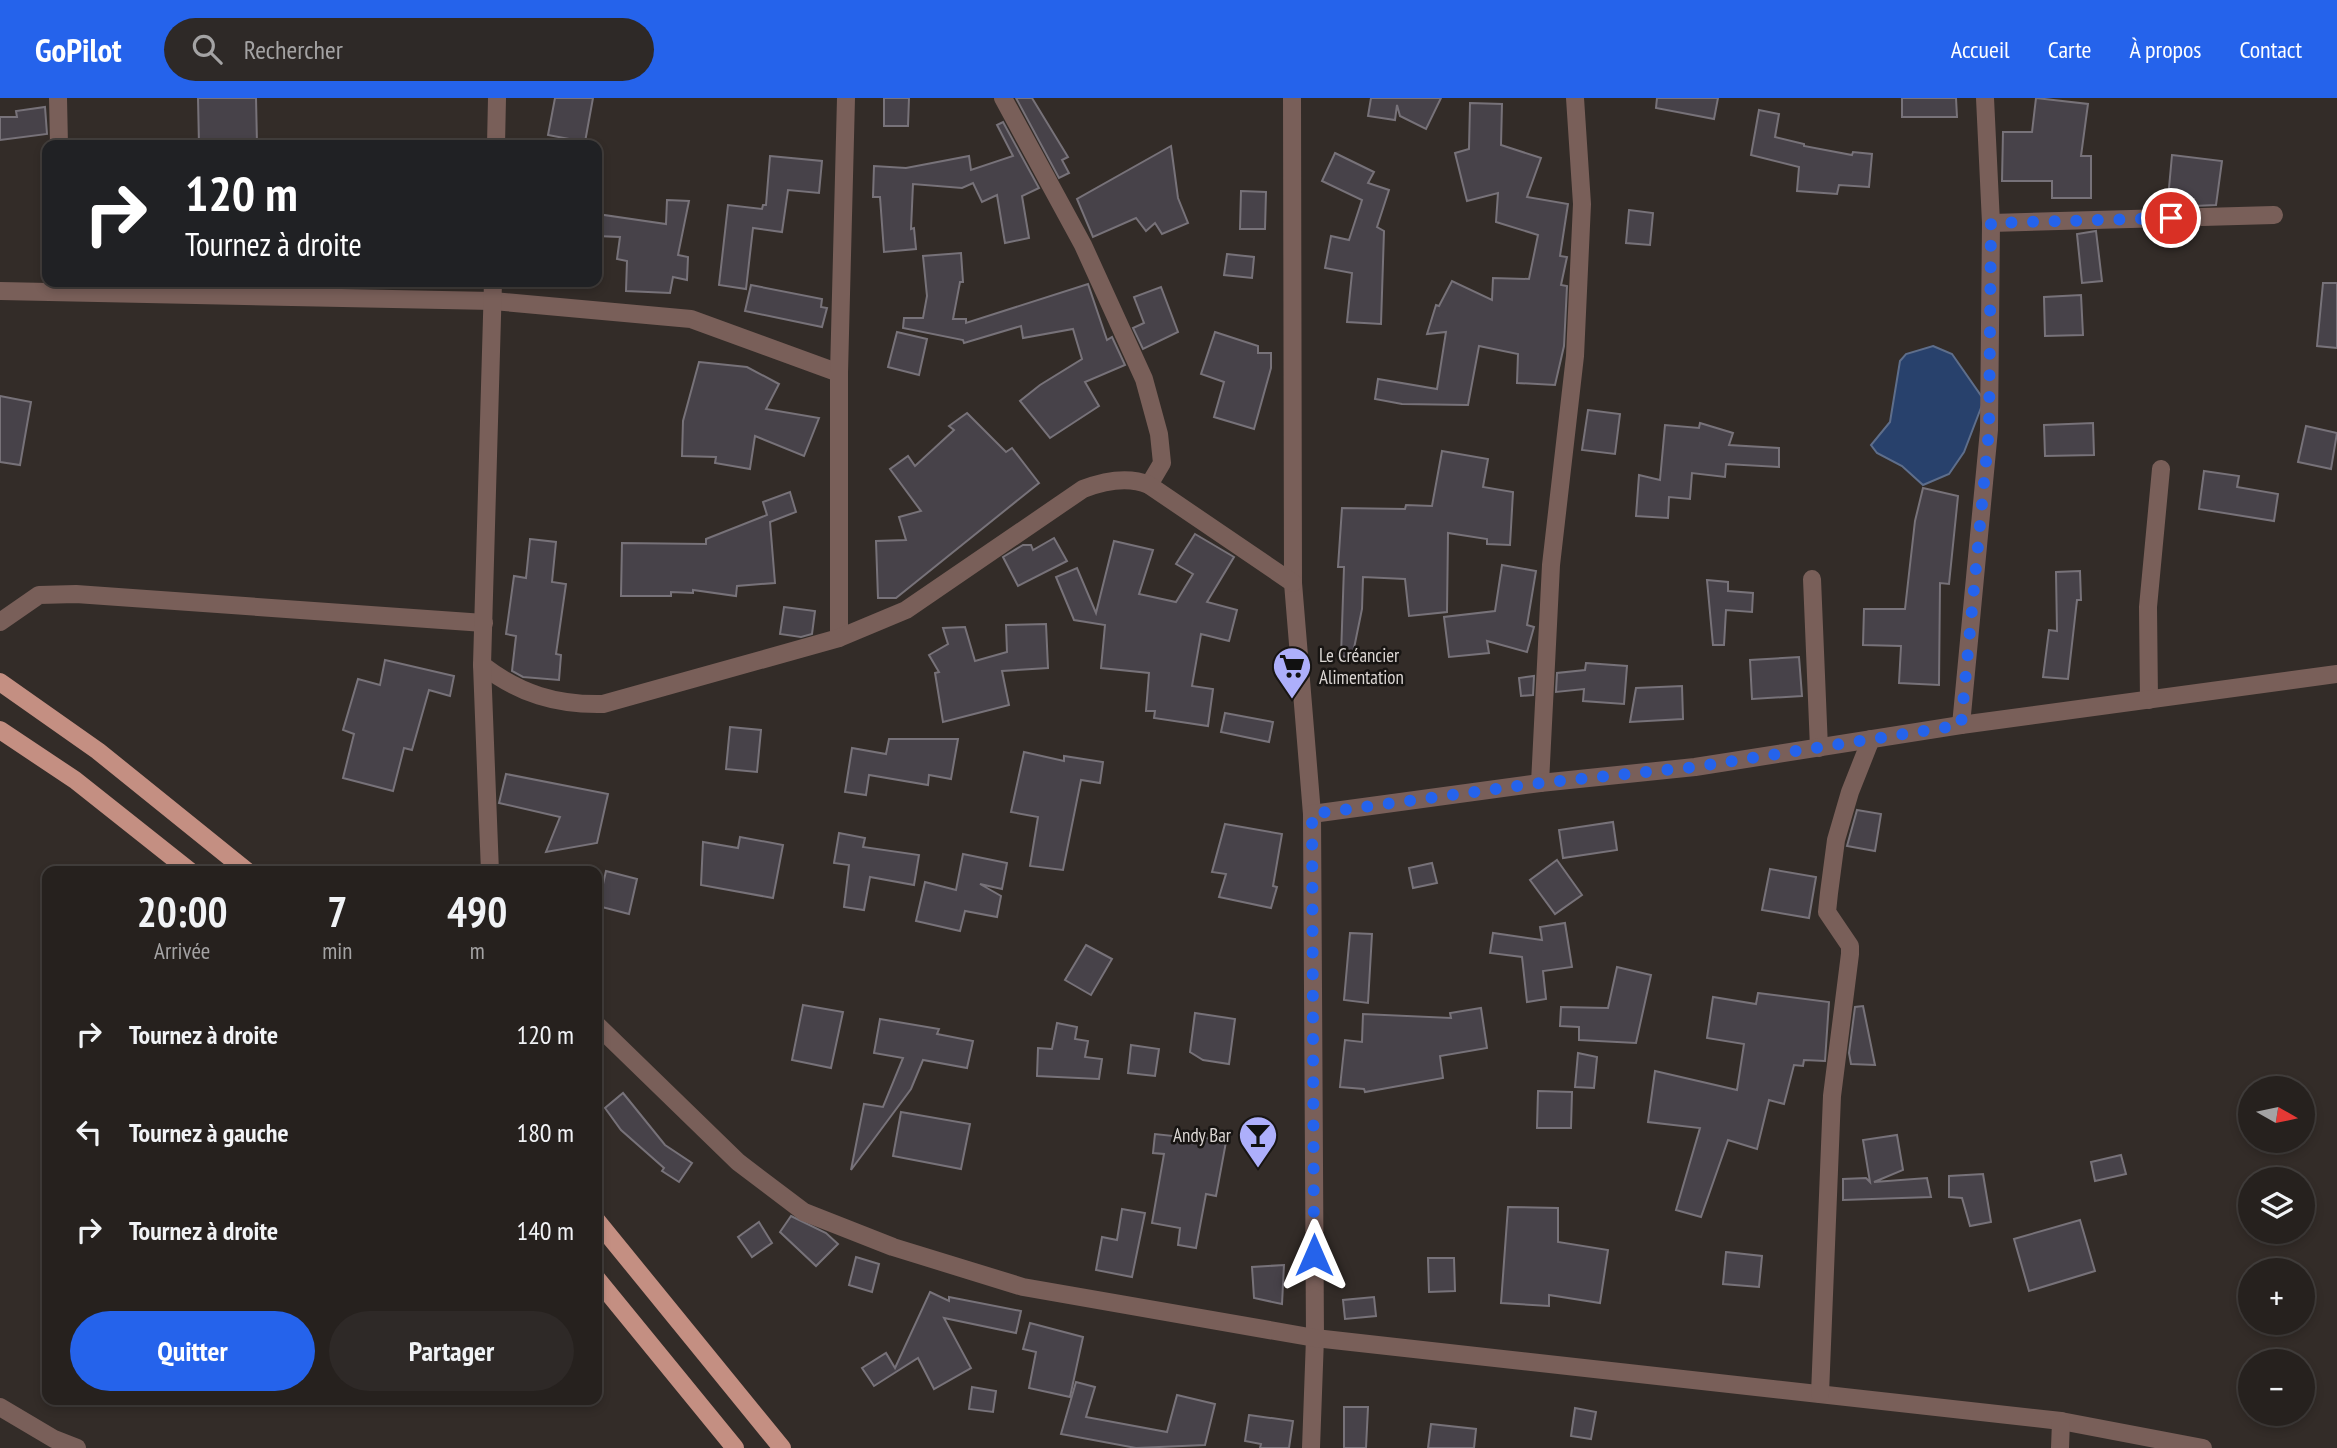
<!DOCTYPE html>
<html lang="fr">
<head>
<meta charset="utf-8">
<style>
  :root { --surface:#26211e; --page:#2e2927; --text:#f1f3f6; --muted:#a4a3a4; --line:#423e3c; --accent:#2563eb }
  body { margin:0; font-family:"PT Sans Narrow",sans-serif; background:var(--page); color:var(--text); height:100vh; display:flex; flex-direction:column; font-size:26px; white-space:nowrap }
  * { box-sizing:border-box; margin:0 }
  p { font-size:23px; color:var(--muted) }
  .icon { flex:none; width:38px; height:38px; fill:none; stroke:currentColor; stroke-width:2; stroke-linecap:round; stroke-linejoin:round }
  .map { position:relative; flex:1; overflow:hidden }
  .side { position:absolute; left:42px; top:768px; width:560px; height:539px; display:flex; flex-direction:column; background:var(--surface); border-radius:14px; box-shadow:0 4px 10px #0003,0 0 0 2px var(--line) }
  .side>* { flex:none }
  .guide { position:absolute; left:42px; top:42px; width:560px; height:147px; border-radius:14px; box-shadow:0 4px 10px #0003,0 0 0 2px var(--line); background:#202124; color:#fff; overflow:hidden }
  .needle { width:46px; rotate:99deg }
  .tools { position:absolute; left:2238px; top:978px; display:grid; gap:14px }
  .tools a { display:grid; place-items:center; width:77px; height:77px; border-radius:50%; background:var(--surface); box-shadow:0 4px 10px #0003,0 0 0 2px var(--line); font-size:35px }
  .pin { position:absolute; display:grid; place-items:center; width:60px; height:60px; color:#fff; margin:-30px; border:4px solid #fff; border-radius:50%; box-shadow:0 2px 7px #0007 }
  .me { position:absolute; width:77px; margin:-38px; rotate:0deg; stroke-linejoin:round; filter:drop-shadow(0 0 5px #0008) }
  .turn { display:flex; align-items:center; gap:24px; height:147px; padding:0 28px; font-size:32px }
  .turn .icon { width:91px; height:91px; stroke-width:2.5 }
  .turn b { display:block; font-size:49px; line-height:60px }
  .eta { display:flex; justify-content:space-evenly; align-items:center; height:119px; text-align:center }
  .eta b { font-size:42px; font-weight:800; line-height:49px }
  .cta { display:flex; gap:14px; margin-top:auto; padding:14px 28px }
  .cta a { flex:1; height:80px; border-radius:42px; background:var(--accent); color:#fff; font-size:28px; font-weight:800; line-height:80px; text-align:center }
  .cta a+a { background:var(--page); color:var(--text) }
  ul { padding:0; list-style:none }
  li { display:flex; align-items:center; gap:21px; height:98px; padding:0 28px }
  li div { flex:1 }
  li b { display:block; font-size:26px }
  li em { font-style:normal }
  header { display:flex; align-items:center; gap:42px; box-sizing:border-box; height:98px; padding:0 35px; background:var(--accent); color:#fff }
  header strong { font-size:33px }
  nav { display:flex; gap:38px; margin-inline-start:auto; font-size:24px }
  .search { width:490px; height:63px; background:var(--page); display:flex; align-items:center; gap:18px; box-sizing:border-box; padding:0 24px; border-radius:38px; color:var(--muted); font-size:26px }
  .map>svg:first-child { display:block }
  .water { fill:#28416c; stroke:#5e6e8b; stroke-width:2 }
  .building { fill:#474249; stroke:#777279; stroke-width:2 }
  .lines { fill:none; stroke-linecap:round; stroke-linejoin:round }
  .minor { stroke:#795f59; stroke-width:18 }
  .primary { stroke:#c48f82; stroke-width:18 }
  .route { stroke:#2563eb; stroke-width:12; stroke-dasharray:0 21.6 }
  .labels { text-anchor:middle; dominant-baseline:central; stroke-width:5; stroke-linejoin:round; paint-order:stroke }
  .poi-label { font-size:19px; fill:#dbd6d3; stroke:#181513; text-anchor:start }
</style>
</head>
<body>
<header>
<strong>GoPilot</strong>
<div class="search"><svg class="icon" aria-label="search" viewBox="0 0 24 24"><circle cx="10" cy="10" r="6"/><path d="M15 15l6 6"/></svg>Rechercher</div>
<nav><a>Accueil</a><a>Carte</a><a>À propos</a><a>Contact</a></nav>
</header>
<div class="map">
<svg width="2337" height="1350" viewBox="0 0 2337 1350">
  <rect width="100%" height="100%" fill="#332c28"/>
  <polygon class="water" points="1933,248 1952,256 1984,302 1964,354 1949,376 1923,387 1902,368 1877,355 1871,347 1890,324 1900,263 1906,256"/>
  <g class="building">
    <polygon points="198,0 256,0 257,46 199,47"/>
    <polygon points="555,0 593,0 585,44 548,37"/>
    <polygon points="884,0 909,0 908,28 884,28"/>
    <polygon points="1016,0 1032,0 1068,59 1062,62 1069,75 1059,80"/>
    <polygon points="1371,0 1441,0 1426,31 1400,18 1397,7 1395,22 1368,18"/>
    <polygon points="1657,0 1718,0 1714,21 1656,10"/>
    <polygon points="1902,0 1956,0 1957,19 1902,19"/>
    <polygon points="2036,0 2088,6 2081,58 2091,58 2091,100 2052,100 2052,83 2002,83 2003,34 2032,34"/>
    <polygon points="1470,5 1502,6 1501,47 1541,60 1527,99 1568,106 1560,158 1567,159 1561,187 1567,188 1564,248 1555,287 1517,285 1518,256 1479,248 1468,307 1402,306 1375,301 1378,281 1437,291 1446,234 1427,236 1436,207 1439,208 1452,183 1492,202 1493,180 1529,181 1538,137 1496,124 1498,95 1467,103 1455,55 1469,51"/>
    <polygon points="45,9 47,36 0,42 0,19 17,19 16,13"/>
    <polygon points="1759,12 1779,16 1775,39 1804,46 1804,48 1852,57 1853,54 1872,56 1869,89 1839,87 1837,96 1797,93 1799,69 1751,57"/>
    <polygon points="1003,24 1039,90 1022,98 1029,140 1005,145 997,97 982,104 973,85 962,90 913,86 911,131 914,130 916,151 884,154 880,99 873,99 874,68 906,70 969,58 971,72 1013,58 997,27"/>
    <polygon points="1171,48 1178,100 1188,125 1162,136 1155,125 1146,133 1136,120 1093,139 1077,101"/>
    <polygon points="1335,55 1374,74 1368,85 1389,92 1377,129 1384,133 1381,226 1347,224 1352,175 1325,170 1331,138 1349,142 1362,102 1322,83"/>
    <polygon points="2172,57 2222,63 2216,107 2194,108 2194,101 2168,101"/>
    <polygon points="770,58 822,63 819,95 788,92 782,134 753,130 746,191 719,187 728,107 762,111 763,107 766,107"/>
    <polygon points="1241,93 1266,94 1265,131 1240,131"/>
    <polygon points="667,102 689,103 678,157 688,159 687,182 673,179 670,195 626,193 627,163 617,161 620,139 597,138 597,116 666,126"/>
    <polygon points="1629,112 1653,115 1650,147 1626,145"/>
    <polygon points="2096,133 2102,183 2082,185 2077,136"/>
    <polygon points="961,155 963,184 960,184 953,221 966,221 966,225 1088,186 1107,242 1112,239 1125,267 1085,284 1099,308 1050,340 1020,303 1040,287 1082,261 1073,231 1023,240 1021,228 964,245 963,242 903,230 904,220 923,220 927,198 923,158"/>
    <polygon points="1227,156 1254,159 1252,180 1224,177"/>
    <polygon points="2323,185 2337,185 2337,250 2317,248"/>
    <polygon points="751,187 822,201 821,209 827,210 822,229 745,213"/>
    <polygon points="1161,189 1178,234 1143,251 1133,230 1144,225 1134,199"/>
    <polygon points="2081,197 2083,237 2045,238 2044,199"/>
    <polygon points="897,234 927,241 919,277 888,269"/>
    <polygon points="1215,234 1258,248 1258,255 1271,255 1271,270 1254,331 1214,319 1224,284 1201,276"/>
    <polygon points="699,264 747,269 779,286 766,311 819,320 804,358 755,338 750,371 715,365 716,359 682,358 683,323"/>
    <polygon points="0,298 31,304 20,367 0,364"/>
    <polygon points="1588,312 1620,316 1615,356 1582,352"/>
    <polygon points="967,315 1006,354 1012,350 1039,385 896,500 878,500 876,443 906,442 899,419 921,413 890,371 908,358 915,368 954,332 949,328"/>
    <polygon points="1700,325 1733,335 1729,347 1779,350 1779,369 1726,366 1725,379 1692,375 1690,401 1669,399 1668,420 1636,418 1639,377 1660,382 1665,327 1699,330"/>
    <polygon points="2093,325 2094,357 2045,358 2044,327"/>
    <polygon points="2306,328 2337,335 2331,371 2298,364"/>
    <polygon points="1442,353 1488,361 1483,389 1513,394 1510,447 1487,446 1487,441 1448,435 1447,514 1409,518 1405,481 1363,479 1362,511 1352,560 1341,558 1344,469 1338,469 1342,410 1405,411 1406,407 1432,408"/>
    <polygon points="2204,373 2239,378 2237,389 2278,396 2274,423 2199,411"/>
    <polygon points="1923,390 1958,398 1949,486 1940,485 1939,587 1899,585 1901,548 1863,547 1864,511 1905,511 1915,423"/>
    <polygon points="790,394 796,414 770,424 775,485 737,488 736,498 693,492 693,495 671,494 671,498 621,498 622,445 706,446 706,441 767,417 763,404"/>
    <polygon points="1195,436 1234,459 1207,504 1237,512 1229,543 1201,536 1192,588 1213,591 1208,628 1154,620 1155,613 1146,613 1149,575 1101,570 1105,527 1074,522 1056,479 1077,470 1096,515 1114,443 1153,452 1139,496 1176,504 1193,476 1176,466"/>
    <polygon points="1054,440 1067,463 1018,488 1003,459 1023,447 1031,447 1033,452"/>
    <polygon points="530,441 556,444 552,484 566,486 556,556 561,557 559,582 523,579 512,573 516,538 506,536 514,478 526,480"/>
    <polygon points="1502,467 1536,473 1527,527 1534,529 1527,554 1487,543 1489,555 1449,559 1444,519 1495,513"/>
    <polygon points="2080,473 2081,502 2077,502 2068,581 2043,579 2049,532 2057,533 2056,474"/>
    <polygon points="1707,482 1728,484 1728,493 1753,495 1752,514 1726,512 1724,547 1713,547"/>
    <polygon points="784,509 815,513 812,536 801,539 780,536"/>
    <polygon points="1046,526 1048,570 1002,573 1009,607 943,624 935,575 939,574 929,557 948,546 943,530 965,529 975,563 1007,554 1006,527"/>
    <polygon points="1799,559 1802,598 1752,601 1750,562"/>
    <polygon points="385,562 454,578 450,598 429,592 412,652 404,650 393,693 343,680 354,636 343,632 358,581 380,587"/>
    <polygon points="1586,565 1627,568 1624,606 1583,603 1584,591 1556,594 1557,575 1585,572"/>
    <polygon points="1534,578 1533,597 1521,598 1519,580"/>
    <polygon points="1682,588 1683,621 1630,624 1636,590"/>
    <polygon points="1225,615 1273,624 1269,644 1221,634"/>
    <polygon points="730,629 761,632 757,674 726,671"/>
    <polygon points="889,641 958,641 951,681 929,677 928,687 869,677 866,697 845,694 852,650 886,656"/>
    <polygon points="1024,654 1064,663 1064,658 1103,664 1100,685 1081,682 1063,772 1030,768 1038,719 1011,714"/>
    <polygon points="506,676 608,696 597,745 546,754 560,719 499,705"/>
    <polygon points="1857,712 1881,716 1875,753 1847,748"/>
    <polygon points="1613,724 1617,752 1563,760 1559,732"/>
    <polygon points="1225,726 1282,736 1273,788 1277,789 1271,810 1219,799 1226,776 1212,774"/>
    <polygon points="839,735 865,740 863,749 919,757 914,787 870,779 864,812 844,809 849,767 834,765"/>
    <polygon points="740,739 783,747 773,800 701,787 703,744 738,750"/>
    <polygon points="963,756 1007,765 1002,791 980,786 1001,798 997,819 965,813 960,833 916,823 925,784 956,792"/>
    <polygon points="1557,762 1582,797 1555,816 1530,782"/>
    <polygon points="1432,765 1437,785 1413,790 1409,770"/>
    <polygon points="1770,771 1816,779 1809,820 1762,812"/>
    <polygon points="606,773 637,781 629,816 598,808"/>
    <polygon points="1565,825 1572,869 1543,873 1546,901 1527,904 1522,859 1490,855 1493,835 1542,842 1540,829"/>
    <polygon points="1350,835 1372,836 1368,905 1344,902"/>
    <polygon points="1086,847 1112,861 1091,897 1065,882"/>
    <polygon points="1617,869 1651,877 1636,945 1579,942 1579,929 1560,928 1561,909 1608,910"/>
    <polygon points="1758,895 1829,904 1825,963 1804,962 1803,968 1794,967 1784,1006 1769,1002 1757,1051 1728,1042 1701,1119 1676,1112 1700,1030 1648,1024 1655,973 1737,992 1744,946 1707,940 1713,899 1756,906"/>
    <polygon points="803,907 843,914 831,970 792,962"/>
    <polygon points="1863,908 1875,967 1851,966 1849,955 1855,909"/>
    <polygon points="1481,910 1487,950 1440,958 1443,980 1365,994 1364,991 1340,989 1345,942 1362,944 1363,916 1451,920 1450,915"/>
    <polygon points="1195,915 1235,921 1229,966 1203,962 1190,954"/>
    <polygon points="880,921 939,931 937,936 973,943 967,970 923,962 911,991 851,1072 864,1006 883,1009 903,960 874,955"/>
    <polygon points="1057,925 1077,929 1075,941 1088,943 1085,959 1102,961 1099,981 1037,978 1038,950 1052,951"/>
    <polygon points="1131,947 1159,951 1155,978 1128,975"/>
    <polygon points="1578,955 1597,959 1594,990 1575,989"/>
    <polygon points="1538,993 1572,994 1571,1030 1537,1030"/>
    <polygon points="623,995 665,1047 692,1065 679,1084 662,1073 664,1070 621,1032 605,1010"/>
    <polygon points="901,1014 970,1026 961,1071 893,1058"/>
    <polygon points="1182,1035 1226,1044 1216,1098 1206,1096 1196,1150 1178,1147 1180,1130 1152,1125 1164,1056 1153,1055 1155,1036 1182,1039"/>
    <polygon points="1897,1037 1903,1072 1874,1084 1927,1080 1931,1099 1843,1102 1843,1081 1866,1080 1870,1084 1863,1042"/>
    <polygon points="2121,1057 2126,1076 2095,1083 2091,1064"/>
    <polygon points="1983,1076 1991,1124 1970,1128 1962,1100 1949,1099 1949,1078"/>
    <polygon points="1508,1109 1558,1110 1558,1144 1608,1152 1600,1205 1549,1197 1549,1208 1501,1205"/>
    <polygon points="1122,1111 1145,1115 1132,1179 1096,1172 1102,1139 1117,1142"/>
    <polygon points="791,1118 826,1135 838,1146 816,1168 780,1134"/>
    <polygon points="2080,1122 2095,1173 2029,1193 2014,1141"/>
    <polygon points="759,1124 772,1145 752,1159 738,1139"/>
    <polygon points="1726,1154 1762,1158 1759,1189 1723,1186"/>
    <polygon points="856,1159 879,1166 872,1194 849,1187"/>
    <polygon points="1428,1160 1454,1160 1455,1193 1429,1194"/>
    <polygon points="1284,1167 1282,1206 1254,1200 1252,1169"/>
    <polygon points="930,1194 949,1203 949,1199 1021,1213 1016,1235 944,1220 971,1270 934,1291 918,1260 874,1288 862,1270 886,1255 895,1270"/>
    <polygon points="1374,1199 1376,1218 1345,1221 1343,1202"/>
    <polygon points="1030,1225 1083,1239 1070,1299 1029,1290 1036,1254 1023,1251"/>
    <polygon points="1076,1284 1095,1289 1086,1319 1167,1334 1177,1297 1215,1306 1205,1347 1136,1350 1061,1336"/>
    <polygon points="972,1289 996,1293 993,1314 969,1311"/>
    <polygon points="1344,1309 1368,1309 1366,1350 1344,1350"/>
    <polygon points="1575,1310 1596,1314 1591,1341 1571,1338"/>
    <polygon points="1249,1317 1293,1323 1289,1350 1260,1350 1261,1346 1245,1343"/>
    <polygon points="1431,1326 1476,1331 1474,1350 1428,1350"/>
  </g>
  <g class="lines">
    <g class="minor">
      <polyline points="58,0 59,47"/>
      <polyline points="1003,0 1083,147 1144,281 1159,336 1162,365 1149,387"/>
      <polyline points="1292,0 1293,485 1312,716 1315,1240 1311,1350"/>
      <polyline points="496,47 497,0"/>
      <polyline points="1991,125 2274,117"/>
      <polyline points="0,193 493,203 691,221 839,275"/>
      <polyline points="1812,481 1819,650"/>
      <polyline points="0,524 39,497 76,496 484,525"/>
      <polyline points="839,540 839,275 846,0"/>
      <path d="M482 567C520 596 556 607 603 606L839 540 906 512 1083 391C1104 383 1128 378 1149 387L1293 485"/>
      <polyline points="2149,602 2148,509 2161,371"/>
      <polyline points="1961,627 1989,332 1991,125 1985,0"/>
      <polyline points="1540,685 1551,467 1575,258 1582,106 1575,0"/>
      <polyline points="1312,716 1540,685 1695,669 1961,627 2337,576"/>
      <polyline points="490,774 482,567 493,184"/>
      <polyline points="597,927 738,1064 804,1114 893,1149 1023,1189 1315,1240 2061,1323 2203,1350"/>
      <polyline points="1820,1296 1832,998 1850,856 1850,848 1827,814 1829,795 1836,742 1850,694 1871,641"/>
      <polyline points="0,1309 54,1341 77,1350"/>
      <polyline points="2060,1350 2061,1323"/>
    </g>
    <g class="primary">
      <polyline points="0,584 98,653 248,774"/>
      <polyline points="0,632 75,682 191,774"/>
      <polyline points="597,1123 782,1350"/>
      <polyline points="597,1181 735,1350"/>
    </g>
  </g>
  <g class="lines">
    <polyline class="route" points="1314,1157 1312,716 1540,685 1695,669 1961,627 1989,332 1991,125 2171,120"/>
  </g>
  <defs>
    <g id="supermarket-pin" transform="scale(2.0125)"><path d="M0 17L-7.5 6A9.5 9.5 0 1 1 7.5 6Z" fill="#adaffb" stroke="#181513"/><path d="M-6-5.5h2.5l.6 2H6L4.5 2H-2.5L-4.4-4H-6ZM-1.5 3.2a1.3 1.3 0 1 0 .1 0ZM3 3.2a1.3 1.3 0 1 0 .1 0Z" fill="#111"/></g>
    <g id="bar-pin" transform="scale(2.0125)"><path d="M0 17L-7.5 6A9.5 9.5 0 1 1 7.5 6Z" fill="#adaffb" stroke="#181513"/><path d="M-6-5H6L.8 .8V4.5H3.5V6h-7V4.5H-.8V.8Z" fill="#111"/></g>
  </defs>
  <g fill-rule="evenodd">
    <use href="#supermarket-pin" x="1292" y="568"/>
    <use href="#bar-pin" x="1258" y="1037"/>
  </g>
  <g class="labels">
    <g class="poi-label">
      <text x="1319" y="557">Le Créancier<tspan x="1319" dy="22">Alimentation</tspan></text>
      <text x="1231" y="1037" text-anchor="end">Andy Bar</text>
    </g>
  </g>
</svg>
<div class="tools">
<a><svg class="needle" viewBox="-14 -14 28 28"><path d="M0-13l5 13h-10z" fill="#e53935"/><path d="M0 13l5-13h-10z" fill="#a4a3a4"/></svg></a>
<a><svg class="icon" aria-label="layers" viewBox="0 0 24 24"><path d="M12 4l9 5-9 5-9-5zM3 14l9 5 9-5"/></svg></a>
<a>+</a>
<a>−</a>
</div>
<div class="pin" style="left:2171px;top:120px;background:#d93025"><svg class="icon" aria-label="arrive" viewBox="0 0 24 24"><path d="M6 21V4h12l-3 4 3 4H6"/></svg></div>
<svg class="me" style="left:1314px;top:1157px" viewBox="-20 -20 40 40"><path d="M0-17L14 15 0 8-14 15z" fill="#2563eb" stroke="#fff" stroke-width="4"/></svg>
<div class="guide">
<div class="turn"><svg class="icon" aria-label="right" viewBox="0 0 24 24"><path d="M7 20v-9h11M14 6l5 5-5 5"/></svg><div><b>120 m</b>Tournez à droite</div></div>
</div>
<section class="side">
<div class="eta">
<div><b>20:00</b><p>Arrivée</p></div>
<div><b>7</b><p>min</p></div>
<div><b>490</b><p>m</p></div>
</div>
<ul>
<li><svg class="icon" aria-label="right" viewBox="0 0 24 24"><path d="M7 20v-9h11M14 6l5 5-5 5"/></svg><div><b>Tournez à droite</b></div><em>120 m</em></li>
<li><svg class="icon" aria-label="left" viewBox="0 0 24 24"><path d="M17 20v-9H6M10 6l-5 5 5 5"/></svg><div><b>Tournez à gauche</b></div><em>180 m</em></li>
<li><svg class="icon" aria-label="right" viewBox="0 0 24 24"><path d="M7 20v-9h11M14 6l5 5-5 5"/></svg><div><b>Tournez à droite</b></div><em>140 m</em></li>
</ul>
<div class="cta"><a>Quitter</a><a>Partager</a></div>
</section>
</div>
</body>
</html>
